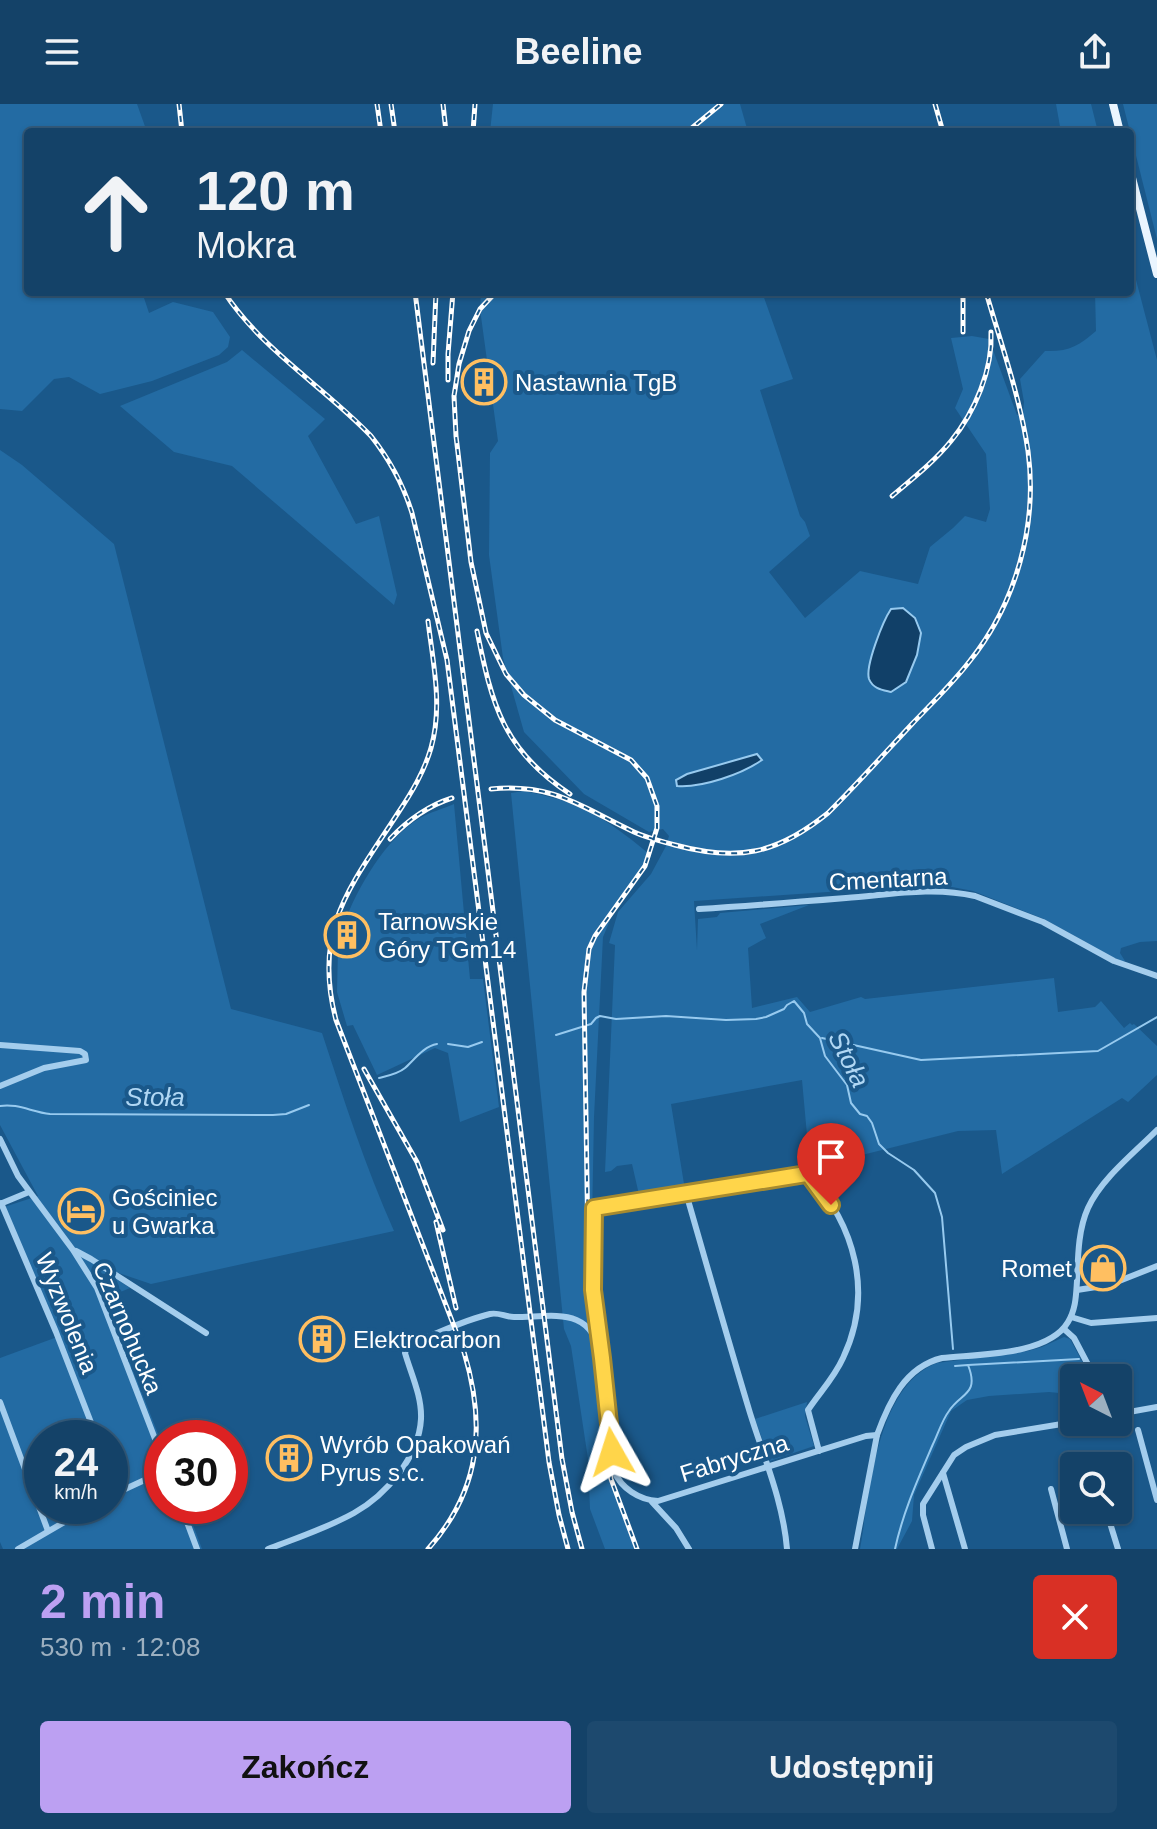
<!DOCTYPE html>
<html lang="pl">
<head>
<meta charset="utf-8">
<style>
  :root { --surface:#144268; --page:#1d496e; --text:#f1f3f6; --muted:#9db0c0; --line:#335b7c; --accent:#bca0f2 }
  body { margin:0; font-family:Helvetica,sans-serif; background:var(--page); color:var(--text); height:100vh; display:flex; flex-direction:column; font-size:30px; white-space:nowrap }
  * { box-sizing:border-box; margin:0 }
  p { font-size:26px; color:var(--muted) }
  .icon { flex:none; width:44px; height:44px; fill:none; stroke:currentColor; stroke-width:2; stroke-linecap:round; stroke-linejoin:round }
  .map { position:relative; height:1445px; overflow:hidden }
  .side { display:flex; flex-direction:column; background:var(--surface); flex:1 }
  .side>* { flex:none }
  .guide { position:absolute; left:24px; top:24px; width:1110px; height:168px; border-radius:8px; box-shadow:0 2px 6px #0004,0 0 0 2px var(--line); background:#144268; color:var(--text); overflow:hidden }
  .needle { width:52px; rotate:318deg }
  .tools { position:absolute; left:1060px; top:1260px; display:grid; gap:16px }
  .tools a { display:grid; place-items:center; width:72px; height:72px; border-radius:8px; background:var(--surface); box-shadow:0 2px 6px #0004,0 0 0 2px var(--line); font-size:40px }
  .speed { position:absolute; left:24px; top:1316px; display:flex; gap:16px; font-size:40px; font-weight:700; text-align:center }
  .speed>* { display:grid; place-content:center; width:104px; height:104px; border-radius:50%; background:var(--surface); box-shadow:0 2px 6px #0004,0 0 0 2px var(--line); line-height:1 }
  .speed small { font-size:20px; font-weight:400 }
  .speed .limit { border:12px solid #d22; background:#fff; color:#111 }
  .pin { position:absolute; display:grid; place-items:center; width:68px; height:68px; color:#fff; margin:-82px -34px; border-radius:50% 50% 50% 0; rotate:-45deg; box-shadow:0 0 8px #0007 }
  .pin .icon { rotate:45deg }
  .me { position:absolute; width:88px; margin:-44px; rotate:354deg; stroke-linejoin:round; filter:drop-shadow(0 0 6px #0008) }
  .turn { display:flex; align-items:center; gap:28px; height:168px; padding:0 40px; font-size:36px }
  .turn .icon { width:104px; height:104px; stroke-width:2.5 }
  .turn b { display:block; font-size:56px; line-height:68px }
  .round { display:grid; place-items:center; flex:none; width:84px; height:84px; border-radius:8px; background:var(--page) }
  .summary { display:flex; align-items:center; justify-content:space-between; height:136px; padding:0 40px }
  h1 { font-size:48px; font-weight:700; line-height:60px; color:var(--accent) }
  .button { display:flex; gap:16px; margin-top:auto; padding:16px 40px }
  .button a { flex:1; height:92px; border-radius:8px; background:var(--accent); color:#111; font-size:32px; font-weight:700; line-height:92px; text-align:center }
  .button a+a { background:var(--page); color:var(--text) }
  header { display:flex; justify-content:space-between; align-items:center; height:104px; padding:0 40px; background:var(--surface); font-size:36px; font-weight:700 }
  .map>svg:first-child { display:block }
  .green { fill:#236ba3; fill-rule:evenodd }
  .water { fill:#114068; stroke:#97caef; stroke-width:2 }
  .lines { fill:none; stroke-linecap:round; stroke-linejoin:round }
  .stream { stroke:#97caef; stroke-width:2 }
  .minor { stroke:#a4cded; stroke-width:6 }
  .major { stroke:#eaf5ff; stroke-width:8 }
  .rail-casing { stroke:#fff; stroke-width:5 }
  .rail { stroke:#1a588a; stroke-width:2; stroke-dasharray:6; stroke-linecap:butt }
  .route-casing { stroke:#a68a30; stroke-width:20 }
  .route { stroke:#ffd54a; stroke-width:14 }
  .labels { text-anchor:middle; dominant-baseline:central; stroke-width:8; stroke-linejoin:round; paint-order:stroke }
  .poi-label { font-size:24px; fill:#fff; stroke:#1a588a; text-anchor:start }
  .street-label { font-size:24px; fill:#fff; stroke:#1a588a }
  .water-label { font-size:26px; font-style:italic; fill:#b0d7f4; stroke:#1a588a }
</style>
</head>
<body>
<header><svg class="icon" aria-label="menu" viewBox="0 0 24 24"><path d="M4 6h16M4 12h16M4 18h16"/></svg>Beeline<svg class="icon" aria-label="share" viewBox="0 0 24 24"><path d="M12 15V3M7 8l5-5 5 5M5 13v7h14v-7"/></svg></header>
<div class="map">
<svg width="1157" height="1445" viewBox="0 0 1157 1445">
  <rect width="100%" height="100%" fill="#1a588a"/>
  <g class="green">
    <polygon points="0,0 137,0 147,28 28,28 28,188 142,188 149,209 173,198 213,208 230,233 228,243 219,251 152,277 100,290 69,273 54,275 22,307 0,305"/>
    <polygon points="493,0 740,0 748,28 490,28"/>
    <polygon points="1056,0 1091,0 1098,28 1061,28"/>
    <polygon points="1123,0 1157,0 1157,135"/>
    <path d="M1130 153 1157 256V837L1140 838 1121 844 1120 849 1125 857H1120L1044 815 973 787 952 783 857 786 694 797 697 846 698 815 717 813 720 809 809 801 760 820 766 834 748 844 752 904 797 893 810 908 861 893 865 895 1054 874 1058 908 1095 903 1101 897 1124 924 1130 919 1132 921 1134 920 1157 942V971L1128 998 1122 994 1002 1070 996 1026 958 1027 810 1064 802 976 671 1000 685 1086 640 1095 632 1060 617 1062 611 1067 605 1068 615 841 609 839 618 808 651 770 666 742 669 732 663 725 649 728 584 690 524 628 503 554 489 451 490 349 498 337 480 205 481 188H762L793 275 760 286 800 412 805 418 810 432 769 468 805 514 860 467 918 480 930 443 953 424 965 412 986 418 990 405 986 350 955 304 963 285 951 234 972 232 989 235 1017 311 1023 309 1024 298 1020 275 1045 247C1068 248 1079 242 1096 227L1095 188H1130Z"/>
    <polygon points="242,246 325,315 308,332 356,420 379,412 397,491 394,501 232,362 174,348 120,302 227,258"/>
    <path d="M0 346 22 361 114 440 231 905 322 929C344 996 365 1062 394 1127L151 1180 98 1162 130 1184 106 1194 101 1185 162 1340V1402H186L202 1445H3L0 1438V1254L60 1232 4 1103 38 1092 0 1021ZM42 1334H110V1402H42Z"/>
    <path d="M524 687C543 691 561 695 579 702 598 710 635 737 651 752L613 809 603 833 594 1013 591 1169 592 1241 608 1373 635 1445H605L590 1405 588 1355 571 1242 564 1225 511 689Z"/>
    <path d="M454 700 470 875H483L499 1003 460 1018 448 949 435 944 377 971 353 921 347 922 337 888 338 845 341 837 351 838 353 822 344 820C357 784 386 734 420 714 430 708 443 705 454 700Z"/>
    <path d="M1064 1233 1070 1235 1091 1274H1074V1288L1069 1290 1049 1288 989 1292 967 1296 951 1307 914 1391 912 1417 897 1445H860C870 1389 876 1282 937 1259L1028 1247 1042 1243Z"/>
    <polygon points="807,1298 805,1312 814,1342 770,1357 755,1315"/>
  </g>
  <g class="water">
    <path d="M903 504 915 514 921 529 917 551 906 578 891 588C883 586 873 585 869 575 865 562 883 517 891 505Z"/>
    <path d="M757 650 762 656C742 670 702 684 677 682L676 676 687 670Z"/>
  </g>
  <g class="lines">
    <g class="stream">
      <polyline points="556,931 591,920 596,914 600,912 616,915 666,912 726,916 756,915 766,913 784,905 787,901 794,897 804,909 807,920 820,934 825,952 847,981 851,999 860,1010 867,1012 872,1019 879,1040 888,1049 914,1066 935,1089 942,1113 953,1245"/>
      <polyline points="822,934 921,956 1098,947 1157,913"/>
      <polyline points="448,940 468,943 482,938"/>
      <path d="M379 974C387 972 398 970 405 964 414 956 424 942 437 940"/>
      <path d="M0 1002C17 999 32 1008 50 1010L273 1011 286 1010 309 1001"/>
      <polyline points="968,1261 1079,1255"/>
      <path d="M895 1445C903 1408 918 1375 933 1340 938 1330 942 1316 949 1307 960 1289 980 1291 968 1261L955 1262"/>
    </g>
    <g class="minor">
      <path d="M699 805C748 802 797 798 846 794 888 791 932 782 975 792L1043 818 1114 857 1157 872"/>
      <polyline points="0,941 80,947 85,950 86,956 44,964 0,982"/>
      <polyline points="0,1035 18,1072 73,1146 97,1184 162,1353"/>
      <path d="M686 1089C707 1162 728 1236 750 1309 764 1354 783 1397 787 1445"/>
      <polyline points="1,1099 56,1228 97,1334"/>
      <polyline points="0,1100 29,1088"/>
      <polyline points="76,1147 91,1155 206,1229"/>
      <polyline points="1077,1186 1109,1181 1157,1162"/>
      <polyline points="1071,1213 1091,1219 1157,1214"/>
      <polyline points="1064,1225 1074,1234 1095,1274"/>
      <path d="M599 1235 593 1186 594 1104 808 1070C855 1121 874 1189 843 1254 834 1274 820 1288 808 1306L819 1347"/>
      <polyline points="0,1298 48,1427"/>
      <polyline points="1118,1310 1157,1303"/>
      <polyline points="1138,1326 1157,1396"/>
      <polyline points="110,1368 117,1388"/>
      <polyline points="943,1369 965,1445"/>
      <polyline points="1051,1385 1067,1445"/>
      <polyline points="110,1392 162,1368"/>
      <polyline points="652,1398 676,1424 689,1445"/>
      <polyline points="181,1402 197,1445"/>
      <polyline points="1106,1406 1118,1445"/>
      <polyline points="18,1445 92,1402"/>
      <path d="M268 1445C297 1434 327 1424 354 1409 386 1391 419 1353 421 1315 422 1292 411 1270 405 1249L407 1243 415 1238C439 1229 464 1216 490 1210 499 1208 505 1213 514 1213 555 1213 591 1201 602 1254L614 1367C621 1384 639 1396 658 1397L866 1332 877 1331"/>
      <path d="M855 1445 877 1331C889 1298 905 1263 942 1254 977 1250 1048 1252 1068 1218 1076 1205 1076 1191 1077 1177 1078 1153 1078 1126 1088 1104 1101 1075 1134 1049 1157 1026"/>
      <polyline points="932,1445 923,1411 923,1400 954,1351 966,1343 995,1331 1074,1318"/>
    </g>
    <g class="major">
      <polyline points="1113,0 1120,28"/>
      <polyline points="1130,66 1157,170"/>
    </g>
    <g class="rail-casing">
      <g id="rail">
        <polyline points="179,0 182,28"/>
        <polyline points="377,0 381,28"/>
        <polyline points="391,0 395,28"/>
        <polyline points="443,0 446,28"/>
        <polyline points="935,0 943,28"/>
        <polyline points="473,28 475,0"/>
        <polyline points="687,28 721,0"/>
        <path d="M224 188C262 246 324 283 371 332 390 356 403 380 412 409L447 556 549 1358 559 1411 568 1445"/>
        <polyline points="415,188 562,1355 572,1408 582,1445"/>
        <polyline points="496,188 480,205 469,227 459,260 454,292 456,332 471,458 486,529 506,570 524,591 555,616 631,656 647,674 657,702 657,724 645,762 595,832 589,845 584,888 588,1141 603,1327 611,1375 637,1445"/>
        <polyline points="963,228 963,188"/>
        <polyline points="433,259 436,188"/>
        <polyline points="448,276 448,250 453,188"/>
        <path d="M892 392C912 375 934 358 951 337 975 308 993 265 991 228"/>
        <path d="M428 517C433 559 443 602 431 644 424 668 412 688 398 709 351 782 312 824 336 916L464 1248C486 1321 481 1386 428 1445"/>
        <path d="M477 527C492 601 503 646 570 690"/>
        <path d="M491 685C554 679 581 703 634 728 647 734 661 737 675 741 738 758 777 750 828 709 857 680 884 650 912 620 931 600 952 580 969 558 1016 500 1038 421 1028 347 1020 293 1001 240 986 188"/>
        <path d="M390 735C408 716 427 702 452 694"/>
        <polyline points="364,965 417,1058 443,1126"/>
        <polyline points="436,1118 456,1204"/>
      </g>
    </g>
    <use href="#rail" class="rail"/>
  </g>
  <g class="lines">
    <g class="route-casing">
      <polyline id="route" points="612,1348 602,1254 593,1186 594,1104 806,1070 809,1071 831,1101"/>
    </g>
    <use href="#route" class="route"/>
  </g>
  <defs>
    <g id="building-ring" transform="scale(2.3)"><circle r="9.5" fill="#1a588a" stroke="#ffbf61" stroke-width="1.5"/><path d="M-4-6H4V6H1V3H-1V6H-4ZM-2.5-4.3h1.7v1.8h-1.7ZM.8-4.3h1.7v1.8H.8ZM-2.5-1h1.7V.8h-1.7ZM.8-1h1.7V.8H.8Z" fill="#ffbf61"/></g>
    <g id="hotel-ring" transform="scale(2.3)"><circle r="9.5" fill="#1a588a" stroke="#ffbf61" stroke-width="1.5"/><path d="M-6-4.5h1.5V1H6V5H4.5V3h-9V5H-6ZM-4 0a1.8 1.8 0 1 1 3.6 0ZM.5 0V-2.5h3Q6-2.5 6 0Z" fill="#ffbf61"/></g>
    <g id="shop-ring" transform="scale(2.3)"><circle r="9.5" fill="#1a588a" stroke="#ffbf61" stroke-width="1.5"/><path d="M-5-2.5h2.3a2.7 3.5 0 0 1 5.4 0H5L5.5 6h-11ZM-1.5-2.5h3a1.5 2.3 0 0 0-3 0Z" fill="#ffbf61"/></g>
  </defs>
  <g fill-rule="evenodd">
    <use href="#building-ring" x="484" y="278"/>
    <use href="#building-ring" x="347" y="831"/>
    <use href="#hotel-ring" x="81" y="1107"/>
    <use href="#shop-ring" x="1103" y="1164"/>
    <use href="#building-ring" x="322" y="1235"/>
    <use href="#building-ring" x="289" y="1354"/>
  </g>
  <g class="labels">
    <g class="poi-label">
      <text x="515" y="278">Nastawnia TgB</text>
      <text x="378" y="817">Tarnowskie<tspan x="378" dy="28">Góry TGm14</tspan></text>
      <text x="112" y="1093">Gościniec<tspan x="112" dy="28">u Gwarka</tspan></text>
      <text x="1072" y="1164" text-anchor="end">Romet</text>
      <text x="353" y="1235">Elektrocarbon</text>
      <text x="320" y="1340">Wyrób Opakowań<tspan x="320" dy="28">Pyrus s.c.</tspan></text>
    </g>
    <g class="street-label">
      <text transform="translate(888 775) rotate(-3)">Cmentarna</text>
      <text transform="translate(67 1209) rotate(68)">Wyzwolenia</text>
      <text transform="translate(128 1224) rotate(67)">Czarnohucka</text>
      <text transform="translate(734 1354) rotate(-17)">Fabryczna</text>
    </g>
    <g class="water-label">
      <text transform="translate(849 955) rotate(63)">Stoła</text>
      <text x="155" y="993">Stoła</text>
    </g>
  </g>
</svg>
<div class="tools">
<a><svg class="needle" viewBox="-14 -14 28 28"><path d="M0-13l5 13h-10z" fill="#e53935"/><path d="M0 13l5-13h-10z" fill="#9db0c0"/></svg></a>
<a><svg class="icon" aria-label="search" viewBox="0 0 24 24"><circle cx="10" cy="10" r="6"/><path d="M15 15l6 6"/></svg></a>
</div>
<div class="speed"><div>24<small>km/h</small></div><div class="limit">30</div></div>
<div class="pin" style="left:831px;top:1101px;background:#d93025"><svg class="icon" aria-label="arrive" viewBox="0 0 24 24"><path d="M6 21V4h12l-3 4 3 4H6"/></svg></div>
<svg class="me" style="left:612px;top:1348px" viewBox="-20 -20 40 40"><path d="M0-17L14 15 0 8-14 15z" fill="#ffd54a" stroke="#fff" stroke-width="4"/></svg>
<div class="guide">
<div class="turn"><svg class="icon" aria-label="ahead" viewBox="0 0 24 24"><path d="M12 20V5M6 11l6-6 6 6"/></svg><div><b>120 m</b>Mokra</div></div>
</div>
</div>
<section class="side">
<div class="summary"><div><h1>2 min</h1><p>530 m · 12:08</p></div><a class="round" style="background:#d93025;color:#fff"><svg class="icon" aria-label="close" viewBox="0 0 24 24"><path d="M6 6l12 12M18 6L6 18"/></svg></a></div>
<div class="button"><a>Zakończ</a><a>Udostępnij</a></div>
</section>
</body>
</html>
